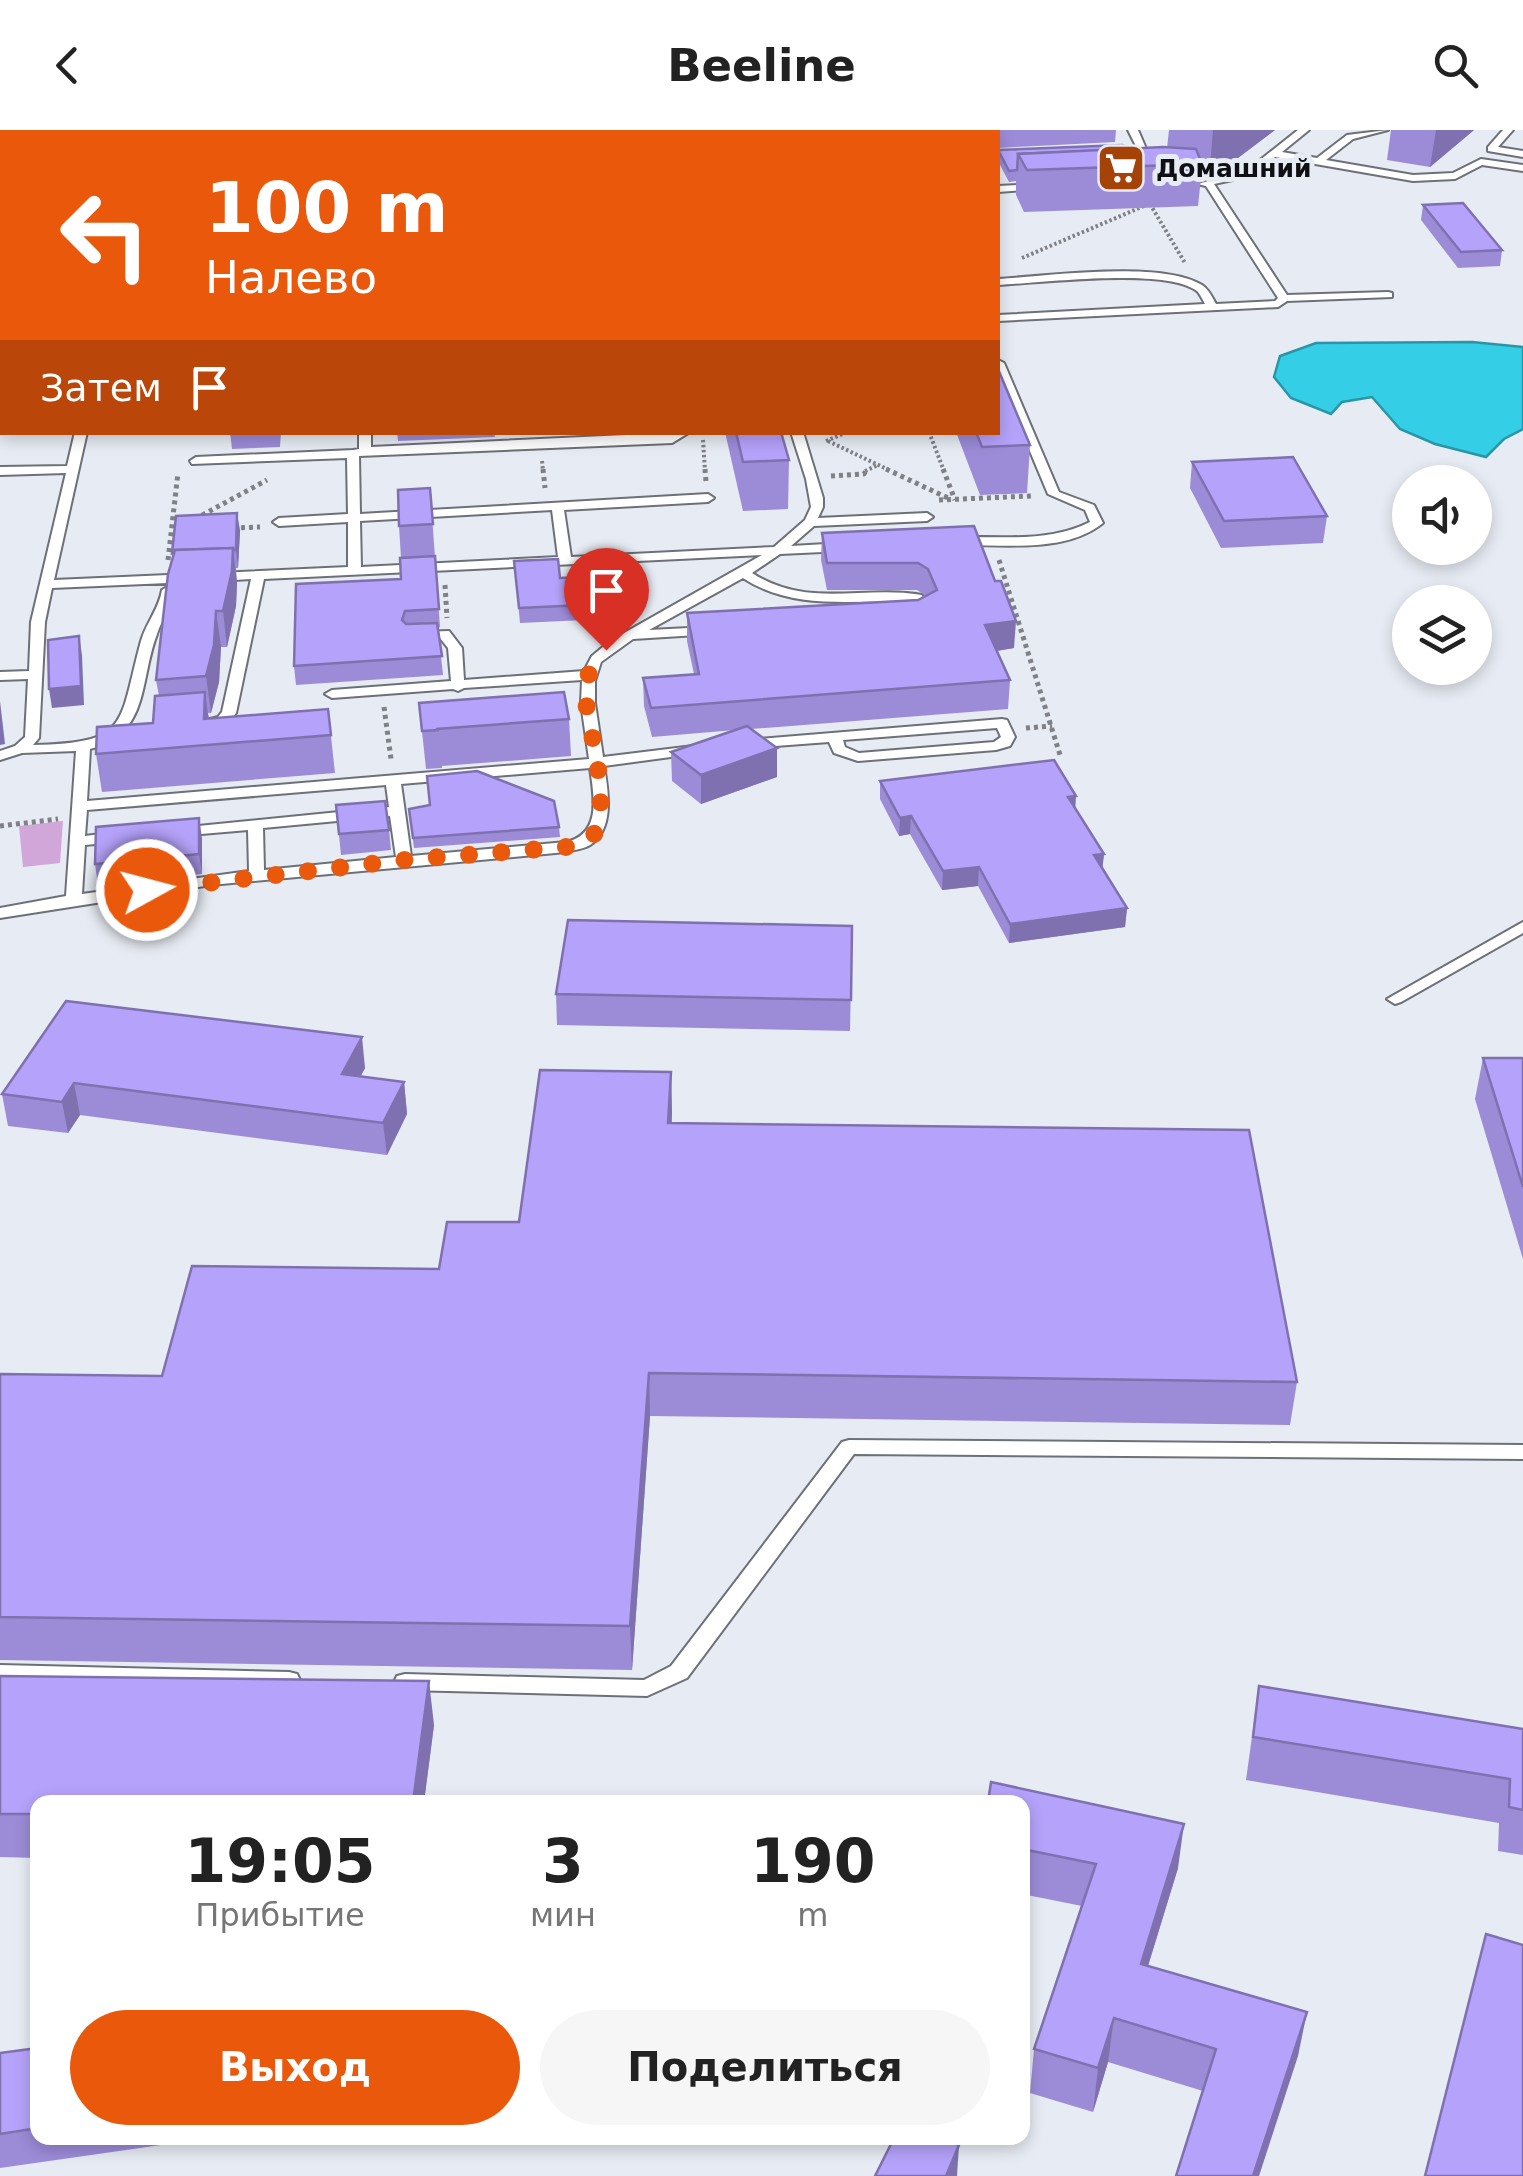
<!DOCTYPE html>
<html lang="ru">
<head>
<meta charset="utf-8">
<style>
  :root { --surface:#fff; --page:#f6f6f6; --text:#222; --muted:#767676; --accent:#ea580c }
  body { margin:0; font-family:"DejaVu Sans",sans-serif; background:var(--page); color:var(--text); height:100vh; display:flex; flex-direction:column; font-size:38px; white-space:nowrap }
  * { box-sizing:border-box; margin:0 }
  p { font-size:32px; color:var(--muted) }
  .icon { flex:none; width:55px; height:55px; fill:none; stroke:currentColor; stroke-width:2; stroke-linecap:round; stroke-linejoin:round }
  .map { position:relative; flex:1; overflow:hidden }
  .panel { position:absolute; left:30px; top:1665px; width:1000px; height:350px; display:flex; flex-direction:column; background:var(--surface); border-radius:20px; box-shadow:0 5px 15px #0003 }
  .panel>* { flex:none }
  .guide { position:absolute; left:0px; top:0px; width:1000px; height:305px; box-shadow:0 5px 15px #0003; background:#ea580c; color:#fff; overflow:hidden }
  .controls { position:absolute; left:1392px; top:335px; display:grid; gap:20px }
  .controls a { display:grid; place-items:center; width:100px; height:100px; border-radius:50%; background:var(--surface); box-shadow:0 5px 15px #0003; font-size:50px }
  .pin { position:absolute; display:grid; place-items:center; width:85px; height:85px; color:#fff; margin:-102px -42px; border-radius:50% 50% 50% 0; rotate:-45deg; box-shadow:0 0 10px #0007 }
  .pin .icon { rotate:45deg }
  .me { position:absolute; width:110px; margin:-55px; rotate:83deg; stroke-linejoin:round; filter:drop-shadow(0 0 8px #0008) }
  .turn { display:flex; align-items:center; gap:35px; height:210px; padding:0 40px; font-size:45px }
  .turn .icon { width:130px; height:130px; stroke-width:2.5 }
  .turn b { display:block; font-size:70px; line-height:85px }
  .then { display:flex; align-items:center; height:95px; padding:0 40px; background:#0003; gap:20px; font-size:38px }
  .eta { display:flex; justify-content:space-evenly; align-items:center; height:170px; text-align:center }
  .eta b { font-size:60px; font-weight:700; line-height:70px }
  .cta { display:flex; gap:20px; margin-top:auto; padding:20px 40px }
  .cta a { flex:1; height:115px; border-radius:60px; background:var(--accent); color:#fff; font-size:40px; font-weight:700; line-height:115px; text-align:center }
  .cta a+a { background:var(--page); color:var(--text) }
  header { display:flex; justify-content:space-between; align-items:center; height:130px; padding:0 40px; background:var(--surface); font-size:45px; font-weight:700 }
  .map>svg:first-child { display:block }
  .green { fill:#d0a7d8 }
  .water { fill:#34cfe6; stroke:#2996a7; stroke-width:2.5 }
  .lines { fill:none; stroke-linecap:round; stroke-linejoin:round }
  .lane-casing { stroke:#6d7077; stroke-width:4 }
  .path-far1 { stroke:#7f8187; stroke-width:4; stroke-dasharray:2.5 2.5; stroke-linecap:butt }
  .path { stroke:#7f8187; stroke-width:5; stroke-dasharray:4 4; stroke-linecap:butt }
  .lane { fill:#fff; fill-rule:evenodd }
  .wall { fill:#9c8bd7 }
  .shaded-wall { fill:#7f71af }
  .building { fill:#b5a2fa; stroke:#7f71af; stroke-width:2.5 }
  .route { stroke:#ea580c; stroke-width:18; stroke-dasharray:0 32.4 }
  .labels { text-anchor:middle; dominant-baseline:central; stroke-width:10; stroke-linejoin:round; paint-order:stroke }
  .far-poi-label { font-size:25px; font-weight:bold; fill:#0f1013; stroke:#e7ebf3; text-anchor:start }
</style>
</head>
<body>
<header><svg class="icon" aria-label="back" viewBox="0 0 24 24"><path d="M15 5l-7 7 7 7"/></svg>Beeline<svg class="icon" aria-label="search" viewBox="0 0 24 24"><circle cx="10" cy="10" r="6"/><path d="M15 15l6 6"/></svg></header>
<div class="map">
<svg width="1523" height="2046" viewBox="0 0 1523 2046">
  <rect width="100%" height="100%" fill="#e7ebf3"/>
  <polygon class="green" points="63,691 60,733 23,737 19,696"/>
  <polygon class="water" points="1472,212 1523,217 1523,299 1504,309 1486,327 1435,314 1400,299 1372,267 1342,272 1331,284 1291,268 1274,247 1280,226 1316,213"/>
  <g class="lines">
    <g class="lane-casing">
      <g id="lane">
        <polygon points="230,0 270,0 266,2 229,2"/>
        <polygon points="306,0 316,0 316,2 307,2"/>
        <polygon points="355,0 365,0 366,2 357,2"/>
        <polygon points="455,0 465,0 465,2 456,2"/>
        <polygon points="621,0 631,0 631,2 622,2"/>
        <polygon points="833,0 843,0 843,2 834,2"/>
        <polygon points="928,0 938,0 939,2 930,2"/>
        <polygon points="1128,0 1138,0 1156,42 1148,40"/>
        <path d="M1298 0H1309L1282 22 1317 28 1347 5 1388 0 1353 9 1326 30 1413 45 1453 43 1481 29 1523 35V41L1482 35 1455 49 1413 51 1275 27 1251 46 1214 54 1287 165 1388 162 1392 163V167L1287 171 1278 177 998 191V185L1205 174C1203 170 1200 164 1197 161 1166 137 1039 153 998 155V149C1047 146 1161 130 1202 155 1209 160 1212 167 1216 174L1275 171 1278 168 1206 56 1197 54 1245 42Z"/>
        <polygon points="1503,0 1513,0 1498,17 1523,21 1523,27 1488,21 1488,17"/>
        <rect x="0" y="54" width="2" height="6"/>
        <polygon points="1036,54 1040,55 1040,59 998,62 998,56"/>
        <path d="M998 230 1004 233 1059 362 1094 375 1103 393C1065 424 1001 414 955 415L949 411 955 407C1000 406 1049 413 1090 392L1085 380 1048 364 998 245Z"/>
        <rect x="0" y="235" width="2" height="6"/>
        <polygon points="0,295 2,296 2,302 0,303"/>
        <path d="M75 302H87L54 450 191 444 197 448 191 452 52 458 45 492 39 608 33 615C131 613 118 595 141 511 146 493 159 479 162 460L169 456 176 460C172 476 162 488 157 504 139 551 150 604 90 619L87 671 589 629 581 573 582 550 464 558 458 561 453 559 332 568 325 564 332 560 451 551 448 518 440 508 412 509V503L417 502 449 501 462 518 464 550 584 541 592 526 610 511 762 425 264 449 236 583 228 593 207 598 200 594 202 591 218 587 222 582 251 449 217 451 211 447 217 443 348 437V392L279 396 273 392 279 388 348 384 347 328 192 334 190 331 196 327 353 320 359 319V302H371V317L690 302 672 313 359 326 360 384 708 364 714 368 708 372 564 380 571 427 774 417 805 390 811 377 806 349 791 302H803L823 368V377L818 388 927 383 933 387 927 391 814 396 791 416 844 413 850 417 844 421 780 424 752 443C808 479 861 455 922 465L931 488 924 492 919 491 912 472C853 469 795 482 743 448L649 500 709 497 714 498V504L633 509 601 532 595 551V573L603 627 693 616 700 620 693 624 604 636C608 660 615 699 590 715 584 719 573 720 566 722L211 755 0 788V778L66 766 76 621 22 623 0 630V621L15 616 25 607 28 549 0 550V542L29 541 31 492 66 343 0 345V337L67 336ZM552 380 558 427 361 437 360 391ZM590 638C594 666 602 704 566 712L411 726 401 654ZM386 655 389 677 178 698 171 702 178 706 248 700 249 741 82 764 85 715 117 712 125 707 117 702 85 706 87 680ZM390 686 396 727 264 740 263 698Z"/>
        <path d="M1002 589 1007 590 1015 607 1010 616 996 620 858 631 834 623 829 612 748 618 741 614 748 610ZM997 598 1001 607 994 612 859 623 845 617 843 610Z"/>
        <polygon points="1523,792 1523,803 1401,872 1395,874 1387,869"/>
        <polygon points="849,1310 1523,1315 1523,1329 854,1324 687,1548 647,1566 405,1560 397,1558 394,1552 397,1546 405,1544 644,1550 671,1536 842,1312"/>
        <polygon points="0,1535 289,1542 297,1544 300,1550 297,1556 289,1558 0,1551"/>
      </g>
    </g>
    <g class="path-far1">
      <polyline points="1150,74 1185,133"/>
      <polyline points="1022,128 1144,76"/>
      <polyline points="929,302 944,341"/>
      <polyline points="703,310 705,341"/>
      <polyline points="826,311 847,302"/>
      <polyline points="828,311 891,341"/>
      <polyline points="542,331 543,341"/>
      <polyline points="865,341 878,335"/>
    </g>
    <g class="path">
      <polyline points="543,339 545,358"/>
      <polyline points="705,339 706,352"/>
      <polyline points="886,339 948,368"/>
      <polyline points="943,339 955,370"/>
      <polyline points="831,346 864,344 867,339"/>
      <polyline points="939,370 1031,366"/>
      <polyline points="195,389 267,350"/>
      <polyline points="233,398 260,397"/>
      <polyline points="168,430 178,343"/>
      <polyline points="999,430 1061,628"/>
      <polyline points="445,455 447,488"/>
      <polyline points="384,577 391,629"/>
      <polyline points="1026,598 1052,596"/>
      <polyline points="0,696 58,689"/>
    </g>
    <use href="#lane" class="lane"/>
  </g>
  <g class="wall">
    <rect x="83" y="0" width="109" height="2"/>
    <polygon points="240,0 283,0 283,2 241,2"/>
    <polygon points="974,0 1116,0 1115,12 998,18 998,2 981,2"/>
    <polygon points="1169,0 1275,0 1222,40 1209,48 1201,48 1198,76 1024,82 1016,65 1016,51 1009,52 998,31 998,20 1167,18"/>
    <polygon points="1391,0 1474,0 1430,37 1387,30"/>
    <polygon points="1423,75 1502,120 1500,136 1458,138 1421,90"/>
    <polygon points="2,118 2,227 0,227 0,120"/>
    <polygon points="230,302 281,302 280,317 232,319"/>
    <polygon points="397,302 494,302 495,307 398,311"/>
    <polygon points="558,302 597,302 558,304"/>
    <polygon points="725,302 781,302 789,330 788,379 743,381"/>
    <polygon points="956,302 998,302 1030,315 1027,363 980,365"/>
    <polygon points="1192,332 1327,386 1323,413 1221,418 1190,358"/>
    <polygon points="430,358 440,497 438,498 443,545 296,555 294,536 401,449 401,428 399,396"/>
    <polygon points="237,383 240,401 238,438 236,438 237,453 236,476 227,517 221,517 219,552 211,583 208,583 209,588 328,579 335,643 102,662 96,624 153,593 159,566 156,550 172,428 172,423"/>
    <polygon points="974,396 1014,518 997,521 1010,550 1008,579 751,599 777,618 777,647 701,674 672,651 671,622 735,600 652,607 644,576 643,548 694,544 687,511 687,483 918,470 926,466 917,460 827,460 821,430 822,403"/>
    <polygon points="514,431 627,473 628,488 520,493"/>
    <polygon points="419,573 569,589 571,626 442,636 442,638 426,639"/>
    <polygon points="880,651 1075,679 1104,724 1102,738 1127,778 1125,797 1009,813 978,756 942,760 910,704 899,706 880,669"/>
    <polygon points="336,675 389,700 391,720 341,725"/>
    <polygon points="409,679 559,697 560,707 414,718"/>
    <polygon points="202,708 202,744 98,755 95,734"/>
    <polygon points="852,796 850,901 557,895 556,864"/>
    <polygon points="66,871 365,938 360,947 404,952 407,984 387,1025 80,985 68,1003 8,996 2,964"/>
    <polygon points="1483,928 1523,928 1523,1129 1475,969"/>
    <polygon points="671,942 672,993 1297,1252 1290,1295 650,1286 632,1540 0,1530 0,1244 162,1246 439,1139 519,1092"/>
    <polygon points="0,1546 434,1595 424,1672 38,1672 38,1728 0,1727"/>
    <polygon points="1259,1556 1523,1599 1523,1725 1498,1721 1499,1693 1246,1650"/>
    <polygon points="1022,1672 1178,1738 1148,1836 1298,1926 1203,1961 1108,1932 1093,1982 1030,1963 1034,1919 1082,1776 1022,1764"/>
    <polygon points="38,1918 38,2008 210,2008 0,2038 0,1923"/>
  </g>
  <g class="shaded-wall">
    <polygon points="589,0 608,0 608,2 582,2"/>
    <polygon points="1213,0 1275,0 1222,40 1209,48"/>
    <polygon points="1436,0 1474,0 1430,37"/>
    <polygon points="237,383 240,401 238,438 236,420"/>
    <polygon points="233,418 237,453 236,476 227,517 223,481"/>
    <polygon points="216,481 221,517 219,552 211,583 206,546"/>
    <polygon points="1016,491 1014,518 983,523 985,495"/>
    <polygon points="79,506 82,525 84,575 52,578 49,559"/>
    <polygon points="205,562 210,599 204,589"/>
    <polygon points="0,571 5,614 0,615"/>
    <polygon points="777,618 777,647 701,674 701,645"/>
    <polygon points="1076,666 1075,684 1068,667"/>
    <polygon points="911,686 910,704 899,706 900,688"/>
    <polygon points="199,688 202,708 202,744 199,724"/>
    <polygon points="1104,724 1102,742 1094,725"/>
    <polygon points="979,737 978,756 942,760 943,741"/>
    <polygon points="1127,778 1125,797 1009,813 1010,794"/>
    <polygon points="362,907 365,938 345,976 342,944"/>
    <polygon points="671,942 672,983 669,1034 668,993"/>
    <polygon points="404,952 407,984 387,1025 383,993"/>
    <polygon points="74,953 80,985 68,1003 62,972"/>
    <polygon points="649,1243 650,1286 632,1540 630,1496"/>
    <polygon points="429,1551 434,1595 424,1672 413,1672"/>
    <polygon points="1184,1694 1178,1738 1135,1878 1141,1834"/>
    <polygon points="1307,1882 1298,1926 1259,2046 1253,2046"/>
    <polygon points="1114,1888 1108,1932 1093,1982 1098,1938"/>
    <polygon points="959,2015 957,2046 946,2046"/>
  </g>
  <g class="building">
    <polygon points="401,0 436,0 430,2 402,2"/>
    <polygon points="488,0 589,0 582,2 488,2"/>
    <polygon points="777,0 817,0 818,2 777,2"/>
    <polygon points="1122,15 1133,19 1018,24 1017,40 1009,41 998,20"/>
    <polygon points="1163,17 1196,19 1202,34 1027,40 1018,24"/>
    <polygon points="1463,73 1502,120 1461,122 1423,75"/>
    <polygon points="0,118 2,118 2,194 0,195"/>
    <polygon points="998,239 1030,315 982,317 976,302 998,302"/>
    <polygon points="736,302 781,302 789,330 743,332"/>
    <polygon points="1293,327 1327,386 1224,391 1192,332"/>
    <polygon points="430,358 433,394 399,396 398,360"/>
    <polygon points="237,383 236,420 233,420 233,418 175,420 174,422 172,423 176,386"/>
    <polygon points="974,396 995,451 1001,451 1016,491 985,495 1010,550 651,578 643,548 699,544 687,483 918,470 937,460 928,439 918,433 827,433 822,403"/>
    <polygon points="233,418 232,441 223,481 216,481 214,515 206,546 156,550 168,444 175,420"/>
    <polygon points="435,426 439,479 405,481 402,490 406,494 437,493 442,526 294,536 296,454 401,449 400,428"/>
    <polygon points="558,429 560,448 622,445 627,473 519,478 514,431"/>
    <polygon points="79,506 81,556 49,559 48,510"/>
    <polygon points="205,562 204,589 328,579 331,605 96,624 97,597 153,593 155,566"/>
    <polygon points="564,562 569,589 436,599 439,600 422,601 419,573"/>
    <polygon points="747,596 777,618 701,645 671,622"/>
    <polygon points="1054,630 1076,666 1068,667 1104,724 1094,725 1127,778 1010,794 979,737 943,741 911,686 900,688 880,651"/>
    <polygon points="477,641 554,671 559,697 413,708 409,679 430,675 427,646"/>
    <polygon points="385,671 389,700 339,704 336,675"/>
    <polygon points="199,688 199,724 95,734 96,697"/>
    <polygon points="568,790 852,796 851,870 556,864"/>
    <polygon points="66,871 362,907 342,944 404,952 383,993 74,953 62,972 2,964"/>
    <polygon points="1483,928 1523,928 1523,1057"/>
    <polygon points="540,940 671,942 668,993 1249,1000 1297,1252 649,1243 630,1496 0,1487 0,1244 162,1246 192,1136 439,1139 447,1092 519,1092"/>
    <polygon points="0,1546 429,1551 413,1672 38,1672 38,1684 0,1684"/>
    <polygon points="1259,1556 1523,1599 1523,1680 1509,1677 1510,1649 1253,1607"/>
    <polygon points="991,1652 1184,1694 1141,1834 1307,1882 1253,2046 1176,2046 1216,1919 1114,1888 1098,1938 1034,1919 1096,1734 1022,1719 1022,1672 988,1672"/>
    <polygon points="1486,1804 1523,1815 1523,2046 1425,2046"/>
    <polygon points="38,1918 38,1998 0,2004 0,1923"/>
    <polygon points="894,2008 943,2008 959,2015 946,2046 875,2046"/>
  </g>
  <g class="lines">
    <path class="route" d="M147 760 404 730 566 717C573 715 583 714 589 710 617 687 586 592 585 562 585 545 595 532 606 520"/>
  </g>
  <defs>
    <g id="supermarket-square" transform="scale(2.5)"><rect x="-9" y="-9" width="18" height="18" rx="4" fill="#a54207" stroke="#e7ebf3"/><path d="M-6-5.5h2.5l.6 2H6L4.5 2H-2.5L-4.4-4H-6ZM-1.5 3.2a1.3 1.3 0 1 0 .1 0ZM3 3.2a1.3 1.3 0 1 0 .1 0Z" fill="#fff"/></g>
  </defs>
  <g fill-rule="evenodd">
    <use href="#supermarket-square" x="1121" y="38"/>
  </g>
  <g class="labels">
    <g class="far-poi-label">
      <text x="1156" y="38">Домашний</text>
    </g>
  </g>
</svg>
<div class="controls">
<a><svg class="icon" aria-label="sound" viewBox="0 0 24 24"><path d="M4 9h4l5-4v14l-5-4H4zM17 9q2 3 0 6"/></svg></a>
<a><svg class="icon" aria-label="layers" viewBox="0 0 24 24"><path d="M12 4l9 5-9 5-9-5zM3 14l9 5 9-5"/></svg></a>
</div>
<div class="pin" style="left:606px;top:520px;background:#d93025"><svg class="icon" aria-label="arrive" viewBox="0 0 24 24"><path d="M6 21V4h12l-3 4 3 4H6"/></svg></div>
<svg class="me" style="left:147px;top:760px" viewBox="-20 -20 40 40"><circle r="17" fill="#ea580c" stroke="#fff" stroke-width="3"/><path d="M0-11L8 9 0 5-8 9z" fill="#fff"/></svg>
<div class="guide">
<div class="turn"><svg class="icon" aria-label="left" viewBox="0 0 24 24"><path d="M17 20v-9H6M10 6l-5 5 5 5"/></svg><div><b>100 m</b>Налево</div></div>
<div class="then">Затем<svg class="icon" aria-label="arrive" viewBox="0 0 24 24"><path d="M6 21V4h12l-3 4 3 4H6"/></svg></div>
</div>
<section class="panel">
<div class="eta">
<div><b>19:05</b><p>Прибытие</p></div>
<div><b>3</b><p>мин</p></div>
<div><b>190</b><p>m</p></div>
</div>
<div class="cta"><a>Выход</a><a>Поделиться</a></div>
</section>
</div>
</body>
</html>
